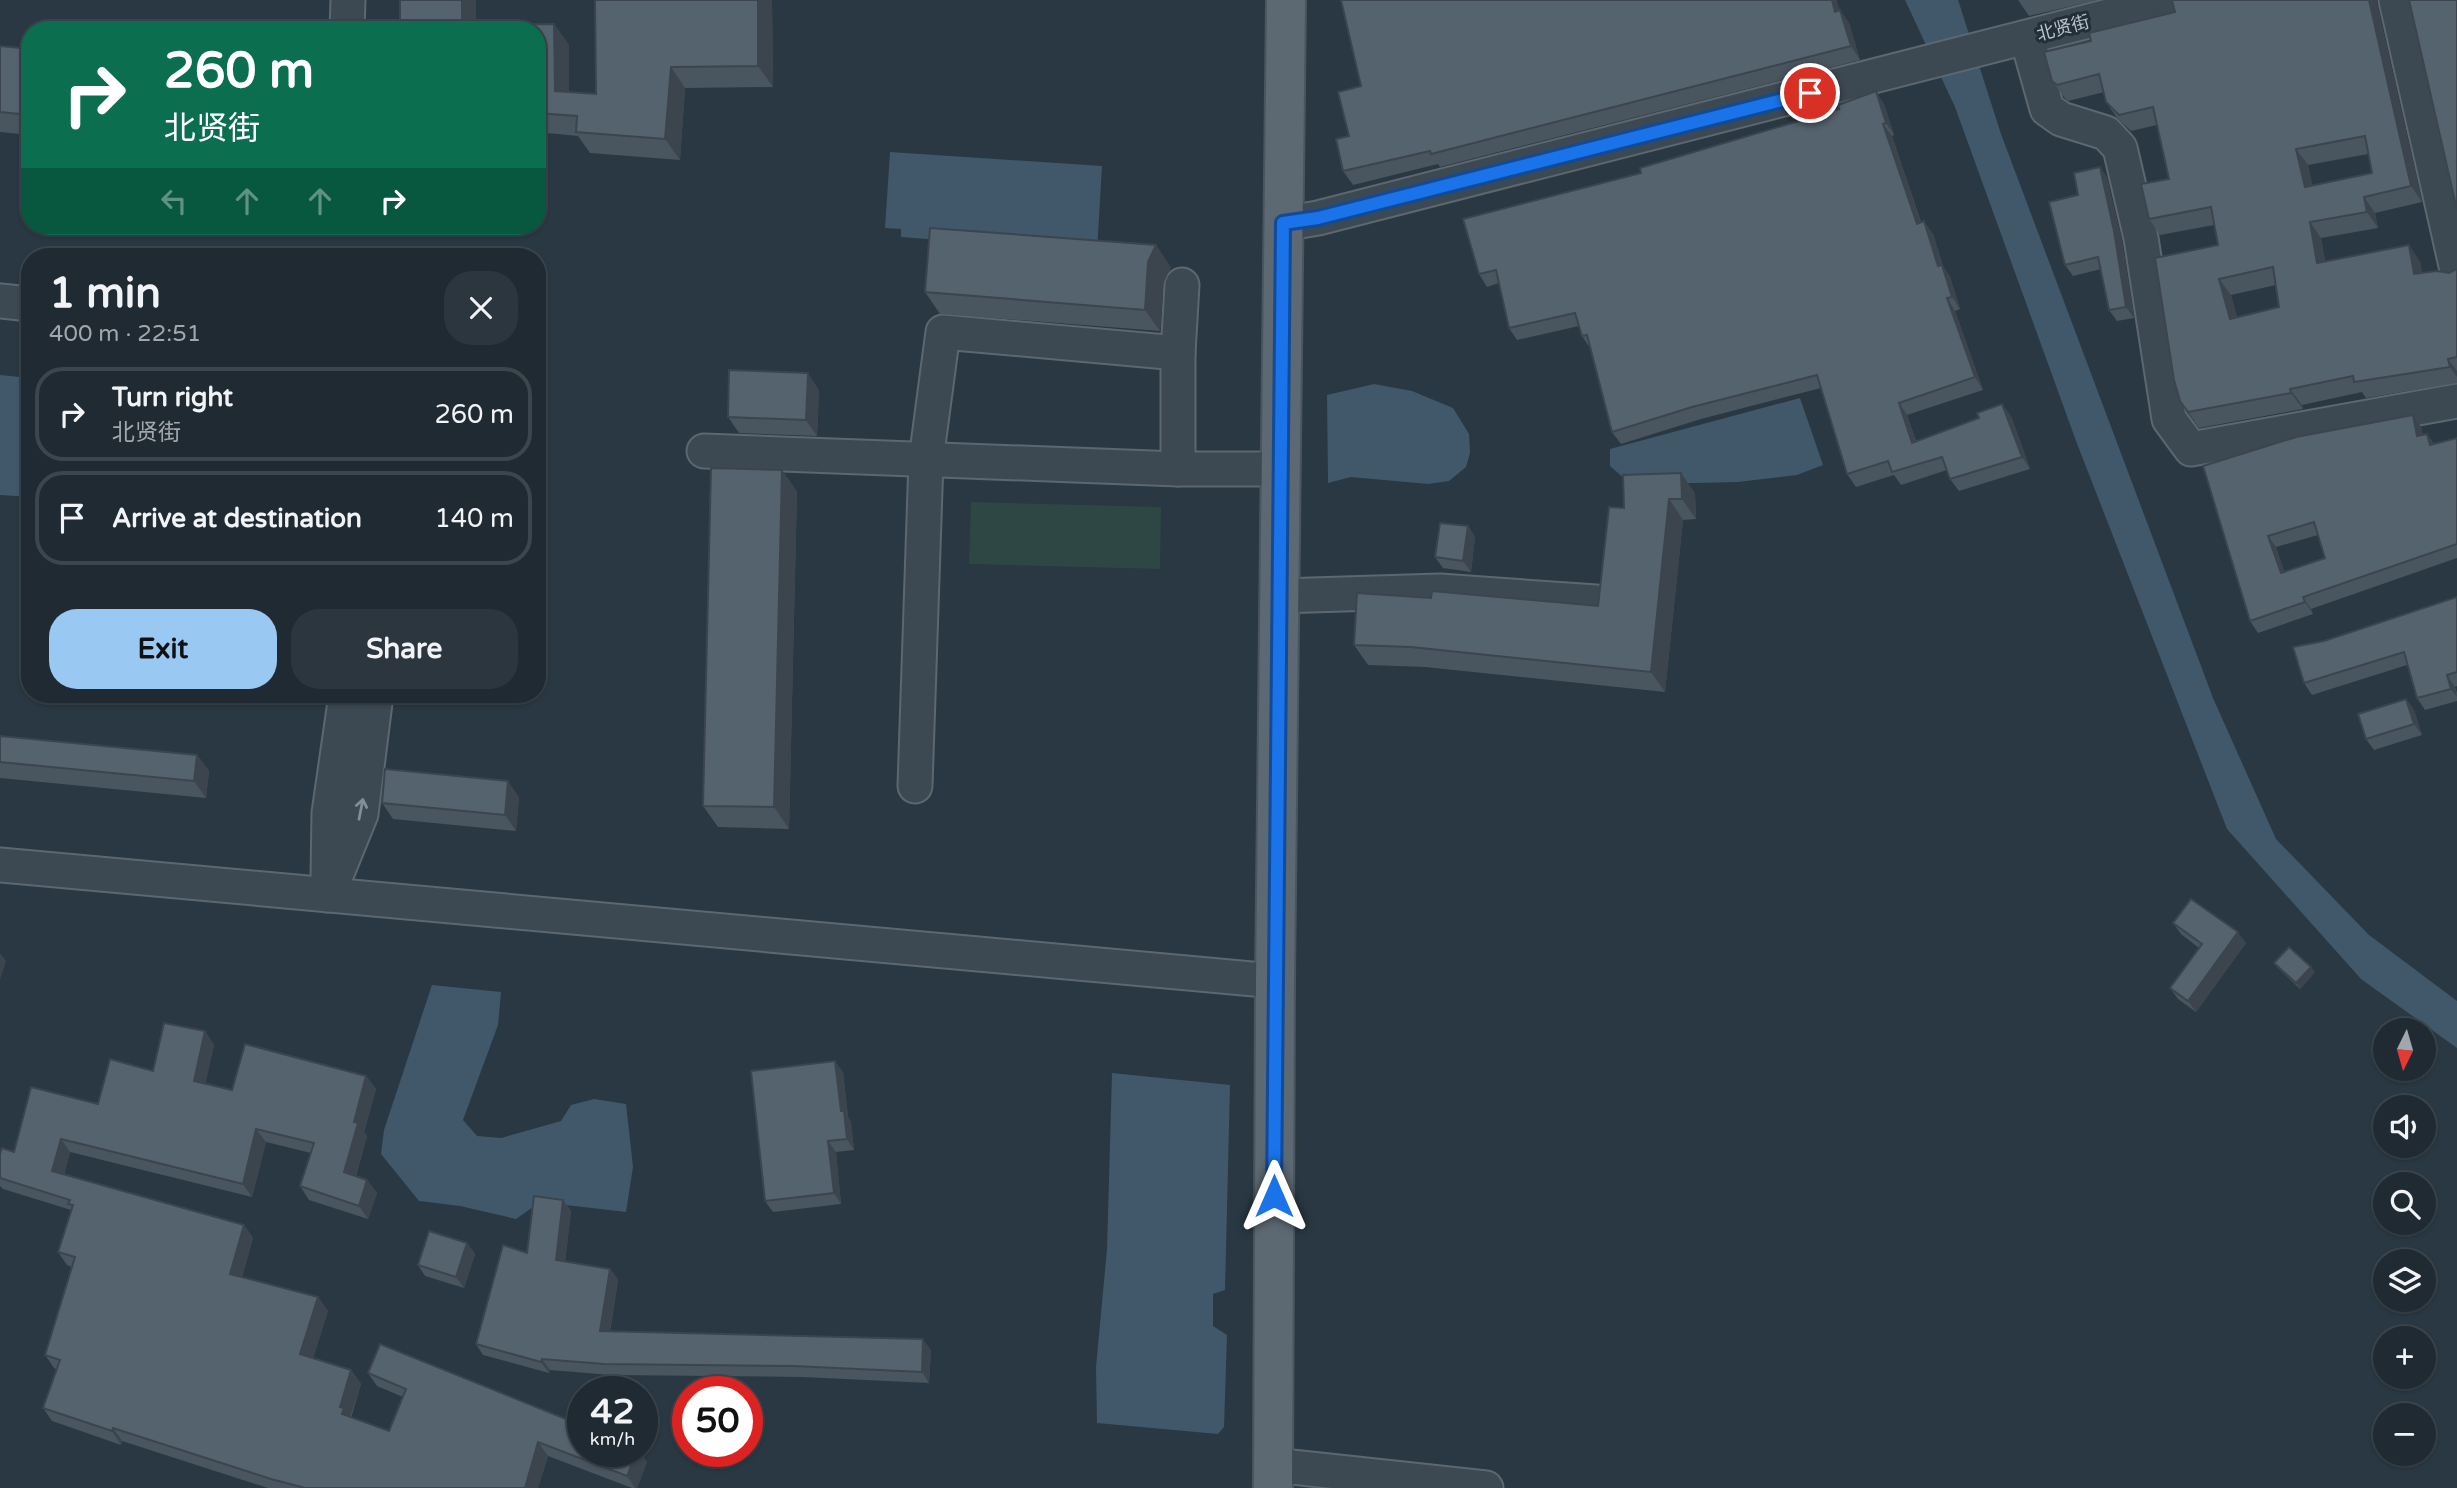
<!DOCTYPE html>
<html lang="en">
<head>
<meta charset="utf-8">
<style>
  :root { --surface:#1f2a32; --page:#2c363e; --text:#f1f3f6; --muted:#a1a7ac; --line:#3c464d; --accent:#99c8f3 }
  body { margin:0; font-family:"Varela Round","Noto Sans SC",sans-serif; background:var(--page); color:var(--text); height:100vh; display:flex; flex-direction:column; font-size:26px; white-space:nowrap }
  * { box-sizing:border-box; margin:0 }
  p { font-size:23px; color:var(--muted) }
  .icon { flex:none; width:38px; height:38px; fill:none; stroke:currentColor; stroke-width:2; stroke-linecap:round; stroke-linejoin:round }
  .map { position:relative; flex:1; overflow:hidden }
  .details { position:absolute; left:21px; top:248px; width:525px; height:455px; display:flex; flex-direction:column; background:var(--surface); border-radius:28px; box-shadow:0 2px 5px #0004,0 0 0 2px var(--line) }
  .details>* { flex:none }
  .guide { position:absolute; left:21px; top:21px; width:525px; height:214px; border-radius:28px; box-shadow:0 2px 5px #0004,0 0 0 2px var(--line); background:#0b6e4f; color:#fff; overflow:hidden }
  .needle { width:46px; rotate:185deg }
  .tools { position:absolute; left:2373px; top:1018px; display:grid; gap:14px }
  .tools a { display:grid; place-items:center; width:63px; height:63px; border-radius:50%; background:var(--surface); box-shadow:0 2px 5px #0004,0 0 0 2px var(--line); font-size:35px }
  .speed { position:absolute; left:567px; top:1376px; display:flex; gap:14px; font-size:35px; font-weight:700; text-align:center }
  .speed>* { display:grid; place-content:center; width:91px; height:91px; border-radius:50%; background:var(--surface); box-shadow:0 2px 5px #0004,0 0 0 2px var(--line); line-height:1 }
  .speed small { font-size:18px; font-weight:400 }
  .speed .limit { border:10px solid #d22; background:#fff; color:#111 }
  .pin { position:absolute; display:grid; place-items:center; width:60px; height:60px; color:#fff; margin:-30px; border:4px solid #fff; border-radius:50%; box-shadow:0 2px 7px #0007 }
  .me { position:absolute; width:77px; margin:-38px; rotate:0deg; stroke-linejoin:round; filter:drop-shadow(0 0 5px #0008) }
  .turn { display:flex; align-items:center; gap:24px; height:147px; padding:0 28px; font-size:32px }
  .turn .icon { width:91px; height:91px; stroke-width:2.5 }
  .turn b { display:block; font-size:49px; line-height:60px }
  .lanes { display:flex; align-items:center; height:66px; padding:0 28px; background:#0003; justify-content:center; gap:35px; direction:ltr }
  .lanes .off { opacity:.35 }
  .round { display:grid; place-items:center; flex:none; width:74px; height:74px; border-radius:28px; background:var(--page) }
  .overview { display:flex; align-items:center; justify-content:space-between; height:119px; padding:0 28px }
  h1 { font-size:42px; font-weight:800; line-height:52px }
  .button { display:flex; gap:14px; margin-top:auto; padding:14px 28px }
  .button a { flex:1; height:80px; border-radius:28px; background:var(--accent); color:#111; font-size:28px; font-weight:800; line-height:80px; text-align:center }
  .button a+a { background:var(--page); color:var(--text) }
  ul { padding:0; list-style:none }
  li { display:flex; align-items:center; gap:21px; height:94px; margin:0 14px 10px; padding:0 14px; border:4px solid var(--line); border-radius:28px }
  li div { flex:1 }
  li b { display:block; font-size:26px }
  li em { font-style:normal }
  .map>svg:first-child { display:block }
  .green { fill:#2e4745 }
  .water { fill:#40586a }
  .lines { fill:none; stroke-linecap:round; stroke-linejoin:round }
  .minor-casing { stroke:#5c6770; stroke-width:37 }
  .major-casing { stroke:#4a555f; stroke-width:42 }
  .minor { stroke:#3d4952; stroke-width:33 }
  .major { stroke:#5c6872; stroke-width:38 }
  .wall { fill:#49555f; fill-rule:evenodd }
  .shaded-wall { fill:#3c454e }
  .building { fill:#55636f; stroke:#3c454e; stroke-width:2; fill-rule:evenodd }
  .oneway { stroke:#828d95 }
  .route-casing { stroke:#114b97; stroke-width:18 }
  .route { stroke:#1a73e8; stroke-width:12 }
  .labels { text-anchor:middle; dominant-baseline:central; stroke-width:6; stroke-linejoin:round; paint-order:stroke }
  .street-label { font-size:18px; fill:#bbc4cc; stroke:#222e38 }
</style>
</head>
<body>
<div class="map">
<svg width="2457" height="1488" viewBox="0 0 2457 1488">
  <rect width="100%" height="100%" fill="#293842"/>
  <polygon class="green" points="971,502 1161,507 1160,569 969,564"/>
  <g class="water">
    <polygon points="1905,0 1958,0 1960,6 2001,134 2213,698 2276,839 2369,935 2457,1001 2457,1048 2361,979 2227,829 2076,441 1955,107"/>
    <polygon points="890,152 1102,166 1097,252 901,237 901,229 885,228"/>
    <polygon points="0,375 30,378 30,497 0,495"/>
    <polygon points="1374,384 1412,391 1453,408 1469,434 1470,453 1466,467 1449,481 1428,484 1351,477 1328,483 1327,395"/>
    <polygon points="1800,398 1823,465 1797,475 1738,482 1653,484 1626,480 1610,466 1610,449"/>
    <polygon points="432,985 501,992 498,1025 463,1120 477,1136 501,1138 561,1121 571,1105 594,1099 626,1104 633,1167 626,1212 540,1202 516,1219 460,1206 419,1201 381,1154 384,1130"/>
    <polygon points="1112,1073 1230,1085 1225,1290 1213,1294 1213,1326 1227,1335 1224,1427 1218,1434 1097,1423 1096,1367 1107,1249"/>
  </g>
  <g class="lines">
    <g class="minor-casing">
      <g id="minor">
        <polyline points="2396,0 2457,270"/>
        <polyline points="347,30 348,0"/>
        <polyline points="2027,38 2047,109 2061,119 2106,133 2120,148 2141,238 2169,419 2191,449 2457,401"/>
        <polyline points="1283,224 1318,218 2171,0"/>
        <polyline points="0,301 30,304"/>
        <polyline points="704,451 1178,469 1281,469"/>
        <polyline points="1178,469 1178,353 1182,285"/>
        <polyline points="1279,596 1440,591 1596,602"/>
        <polyline points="915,786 926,460 943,332 1178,353"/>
        <polyline points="0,865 1275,981"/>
        <polyline points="328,877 329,813 346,695"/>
        <polyline points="328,895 361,814 376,695"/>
        <polyline points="1273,1465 1486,1488"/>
      </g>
    </g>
    <g class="major-casing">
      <polyline id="major" points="1273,1488 1275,981 1286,0"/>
    </g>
    <use href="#minor" class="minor"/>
    <use href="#major" class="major"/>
  </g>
  <g class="wall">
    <polygon points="400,0 476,0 476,25 554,24 569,45 569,92 596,94 595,0 772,0 773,87 685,88 680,160 590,153 578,136 537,132 537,30 400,30"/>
    <polygon points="2018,0 2098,0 2029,16"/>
    <path d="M2377 4 2422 202 2375 213 2378 228 2321 238 2325 261H2420L2422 273H2449L2457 269V383L2366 398 2362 392 2302 405 2303 409 2199 428 2180 401 2218 245 2214 225 2160 235 2149 219 2169 179 2157 125 2131 131 2117 118 2106 102 2104 92 2068 101 2064 97 2052 81 2091 41 2175 12ZM2368 154 2372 173 2312 185 2308 165ZM2276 285 2279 307 2237 317 2231 295Z"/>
    <polygon points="1840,10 1849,23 1860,60 1440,167 1438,164 1353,185 1343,171 1349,136 1361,86"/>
    <polygon points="0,46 30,49 30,135 0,132"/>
    <polygon points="1884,104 1894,135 1892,136 1921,222 1933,234 1943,266 1950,277 1960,309 1955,311 1983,390 1907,415 1916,441 2011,416 2030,469 1959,491 1950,479 1947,470 1901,485 1894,475 1856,487 1847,474 1821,388 1701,419 1621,444 1612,432 1590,348 1582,336 1579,326 1517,340 1509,328 1499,283 1487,287 1479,274 1641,173"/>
    <polygon points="2100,167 2107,178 2122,242 2134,318 2117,321 2109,310 2101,269 2073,276 2065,265 2078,195"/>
    <polygon points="1171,267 1163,284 1160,331 940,314 925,292"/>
    <polygon points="819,390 817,436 739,433 728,417"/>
    <path d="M2413 415 2421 427 2423 435 2427 434 2434 444 2457 438V558L2311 609 2313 614 2258 633 2250 621 2203 466ZM2318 535 2325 558 2284 572 2276 547Z"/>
    <polygon points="797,491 789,829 718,827 703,806"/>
    <polygon points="1695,493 1696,519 1683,520 1665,692 1425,667 1368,665 1354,645 1431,598 1598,606 1624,508"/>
    <polygon points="1468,526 1475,537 1471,572 1443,568 1435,557"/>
    <polygon points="2457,597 2457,686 2455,687 2457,693 2457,701 2425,710 2417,698 2407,665 2312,695 2304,683 2324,641"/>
    <polygon points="2406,699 2414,710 2422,735 2374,750 2366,739"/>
    <polygon points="0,736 197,755 209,771 206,798 0,778"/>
    <polygon points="519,797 516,831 393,819 382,803"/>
    <polygon points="2173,923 2246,943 2196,1012 2178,999 2170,988 2199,948 2181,934"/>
    <polygon points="2274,963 2315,972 2300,989 2278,968"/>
    <polygon points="205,1031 214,1045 205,1084 232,1090 366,1076 376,1089 364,1132 367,1136 356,1176 367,1180 377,1193 368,1219 309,1200 300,1186 311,1153 266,1142 252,1197 70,1152 64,1175 244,1225 253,1238 242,1277 318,1297 328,1311 313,1358 351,1370 361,1384 351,1418 389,1431 403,1397 377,1386 368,1373 583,1451 639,1451 647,1462 637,1488 632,1488 548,1456 538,1488 268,1488 122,1441 121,1445 52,1421 43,1408 56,1369 54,1368 45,1355 72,1267 67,1265 58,1252 71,1210 3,1189 0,1186 0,1154 14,1152 98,1104 153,1071"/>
    <polygon points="843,1072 848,1117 851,1122 854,1150 836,1152 841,1204 773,1212 765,1201"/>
    <polygon points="563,1200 571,1211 565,1262 610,1269 618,1280 610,1332 931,1350 929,1383 802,1377 611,1375 550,1370 549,1373 483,1355 476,1344 527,1253"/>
    <polygon points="467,1243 475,1254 464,1288 425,1276 418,1265"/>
  </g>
  <g class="shaded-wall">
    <polygon points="462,0 476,0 476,30 462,25"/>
    <polygon points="758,0 772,0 773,87 758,66"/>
    <polygon points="1832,0 1837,0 1844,25 1835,12"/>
    <polygon points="2369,0 2378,0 2377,4 2422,202 2411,186"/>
    <polygon points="1840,10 1849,23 1860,60 1851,46"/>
    <polygon points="554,24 569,45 569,112 555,91"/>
    <polygon points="671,67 685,88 680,160 665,139"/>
    <polygon points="1876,91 1884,104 1894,135 1886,123"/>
    <polygon points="1883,124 1892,136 1925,236 1917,224"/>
    <polygon points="2296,149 2308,165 2316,203 2305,187"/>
    <polygon points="2100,167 2107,178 2122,242 2134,318 2126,307"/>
    <polygon points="2364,197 2375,213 2378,228 2367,212"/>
    <polygon points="1924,221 1933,234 1943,266 1950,277 1960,309 1952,297 1938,266"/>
    <polygon points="2310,222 2321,238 2328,279 2317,263"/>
    <polygon points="1156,245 1171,267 1163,284 1160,331 1145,310 1148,262"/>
    <polygon points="2409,245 2420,261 2426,290 2414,274"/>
    <polygon points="2219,279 2231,295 2241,335 2230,319"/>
    <polygon points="1947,298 1955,311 1983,390 1975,377"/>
    <polygon points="2448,359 2457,371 2457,377 2450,367"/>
    <polygon points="808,373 819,390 817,436 806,420"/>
    <polygon points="2290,389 2302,405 2303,409 2291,393"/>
    <polygon points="1899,403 1907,415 1920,455 1912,443"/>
    <polygon points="2002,404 2011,416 2030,469 2022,457"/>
    <polygon points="2413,415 2421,427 2426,448 2417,436"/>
    <polygon points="2427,434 2435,446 2430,445"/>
    <polygon points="782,470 797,491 789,829 774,807"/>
    <polygon points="1681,473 1695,493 1696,519 1682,499"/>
    <polygon points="1669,499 1683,520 1665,692 1651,672"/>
    <polygon points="1468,526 1475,537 1471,572 1463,561"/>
    <polygon points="2268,536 2276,547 2289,585 2281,573"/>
    <polygon points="2303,597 2311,609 2313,614 2305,602"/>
    <polygon points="2447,675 2455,687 2457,697 2451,689"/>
    <polygon points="2406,699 2414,710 2422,735 2414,724"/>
    <polygon points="197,755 209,771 206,798 194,781"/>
    <polygon points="508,781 519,797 516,831 505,815"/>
    <polygon points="2238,932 2246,943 2196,1012 2188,1001"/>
    <polygon points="0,953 6,961 0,980"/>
    <polygon points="2311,967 2315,972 2300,989 2296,983"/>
    <polygon points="205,1031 214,1045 203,1094 194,1081"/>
    <polygon points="835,1061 843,1072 848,1117 851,1122 854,1150 847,1139 841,1111"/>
    <polygon points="366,1076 376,1089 364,1132 367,1136 353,1185 344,1172 354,1122"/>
    <polygon points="256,1129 266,1142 252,1197 243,1184"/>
    <polygon points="61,1139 70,1152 61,1184 52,1171"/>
    <polygon points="828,1141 836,1152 841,1204 834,1193"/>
    <polygon points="367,1180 377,1193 368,1219 359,1206"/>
    <polygon points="563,1200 571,1211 564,1271 556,1260"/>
    <polygon points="244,1225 253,1238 239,1287 230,1274"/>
    <polygon points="467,1243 475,1254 464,1288 456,1277"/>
    <polygon points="610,1269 618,1280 608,1342 600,1331"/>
    <polygon points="318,1297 328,1311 310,1368 300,1354"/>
    <polygon points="923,1339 931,1350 929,1383 922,1372"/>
    <polygon points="542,1359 550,1370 549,1373 541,1362"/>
    <polygon points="351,1370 361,1384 350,1417 342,1414 340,1407"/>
    <polygon points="113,1428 122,1441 121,1445 112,1431"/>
    <polygon points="538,1442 548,1456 538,1488 525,1488"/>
    <polygon points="637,1451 639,1451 647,1462 637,1488 635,1488 627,1476"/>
  </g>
  <g class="building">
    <polygon points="400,0 462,0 462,25 554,24 555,91 596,94 595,0 758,0 758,66 671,67 665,139 576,132 577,116 537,113 537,30 400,30"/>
    <polygon points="1341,0 1832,0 1835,12 1840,10 1851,46 1431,154 1430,151 1343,171 1336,139 1349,136 1338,92 1361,86"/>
    <path d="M2172 0H2369L2411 186 2364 197 2367 212 2310 222 2317 263 2409 245 2414 274 2437 271 2449 273 2457 269V357L2448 359 2450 367 2354 382 2353 376 2290 389 2291 393 2188 412 2180 401 2174 380 2155 258 2218 245 2211 207 2149 219 2141 184 2169 179 2153 107 2119 115 2106 102 2099 74 2057 85 2052 81 2044 52 2091 41 2089 33 2175 12ZM2365 136 2372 173 2305 187 2296 149ZM2273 267 2279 307 2230 319 2219 279Z"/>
    <polygon points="2409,0 2457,0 2457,210"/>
    <polygon points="0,46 30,49 30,115 0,112"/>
    <polygon points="1876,91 1886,123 1883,124 1917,224 1924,221 1938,266 1942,265 1952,297 1947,298 1975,377 1899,403 1912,443 1979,418 1977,413 2002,404 2022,457 1950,479 1942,457 1892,472 1888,461 1847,474 1817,375 1692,407 1612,432 1587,335 1582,336 1575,313 1509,328 1496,270 1479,274 1463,219 1641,173 1640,168 1839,109 1838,105"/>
    <polygon points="2100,167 2114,231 2126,307 2109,310 2098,257 2065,265 2049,202 2078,195 2074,173"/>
    <polygon points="930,228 1156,245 1148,262 1145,310 925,292"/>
    <polygon points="729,370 808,373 806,420 728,417"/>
    <path d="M2413 415 2417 436 2427 434 2430 445 2457 438V544L2303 597 2305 602 2250 621 2203 466 2296 437ZM2314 522 2325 558 2281 573 2268 536Z"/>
    <polygon points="711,468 782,470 774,807 703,806"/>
    <polygon points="1681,473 1682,499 1669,499 1651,672 1411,647 1354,645 1357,593 1431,598 1432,591 1598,606 1609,507 1624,508 1623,475"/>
    <polygon points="1440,523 1468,526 1463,561 1435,557"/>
    <polygon points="2457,597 2457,672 2447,675 2451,689 2417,698 2404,652 2304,683 2293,647 2324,641"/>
    <polygon points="2406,699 2414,724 2366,739 2358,714"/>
    <polygon points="0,736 197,755 194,781 0,762"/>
    <polygon points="385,769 508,781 505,815 382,803"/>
    <polygon points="2191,899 2238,932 2188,1001 2170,988 2202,944 2173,923"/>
    <polygon points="2289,947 2311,967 2296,983 2274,963"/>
    <polygon points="164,1023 205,1031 194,1081 232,1090 245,1044 366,1076 354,1122 358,1123 344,1172 367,1180 359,1206 300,1186 314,1143 256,1129 243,1184 61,1139 52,1171 244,1225 230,1274 318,1297 300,1354 351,1370 340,1407 344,1408 342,1414 389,1431 406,1389 368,1373 380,1344 583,1426 583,1451 637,1451 627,1476 538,1442 525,1488 305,1488 271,1479 113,1428 112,1431 43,1408 60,1360 45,1355 75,1257 58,1252 73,1205 68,1204 70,1200 0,1178 0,1154 2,1148 14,1152 31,1087 98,1104 110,1059 153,1071"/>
    <polygon points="835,1061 841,1111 844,1111 847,1139 828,1141 834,1193 765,1201 751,1071"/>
    <polygon points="534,1196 563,1200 556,1260 610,1269 600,1331 923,1339 922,1372 794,1366 604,1364 542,1359 541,1362 476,1344 503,1245 527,1253"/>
    <polygon points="429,1231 467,1243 456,1277 418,1265"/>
  </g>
  <defs><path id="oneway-shaft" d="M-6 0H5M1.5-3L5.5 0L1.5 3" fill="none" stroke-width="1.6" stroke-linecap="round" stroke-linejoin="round" transform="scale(1.75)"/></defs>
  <use class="oneway" href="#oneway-shaft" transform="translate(361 809) rotate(-79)"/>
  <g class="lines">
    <g class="route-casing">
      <polyline id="route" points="1274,1196 1283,223 1318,218 1810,93"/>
    </g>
    <use href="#route" class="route"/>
  </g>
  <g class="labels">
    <g class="street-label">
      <text transform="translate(2063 28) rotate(-15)">北贤街</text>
    </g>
  </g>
</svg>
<div class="tools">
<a><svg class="needle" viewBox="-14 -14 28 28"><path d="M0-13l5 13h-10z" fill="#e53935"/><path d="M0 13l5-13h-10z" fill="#a1a7ac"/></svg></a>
<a><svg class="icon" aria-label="sound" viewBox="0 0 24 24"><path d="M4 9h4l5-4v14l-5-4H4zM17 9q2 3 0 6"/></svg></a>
<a><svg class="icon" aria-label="search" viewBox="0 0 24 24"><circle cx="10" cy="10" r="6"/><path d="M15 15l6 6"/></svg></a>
<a><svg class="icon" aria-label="layers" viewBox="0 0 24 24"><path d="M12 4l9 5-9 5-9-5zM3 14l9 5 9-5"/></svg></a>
<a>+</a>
<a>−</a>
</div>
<div class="speed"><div>42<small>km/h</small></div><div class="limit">50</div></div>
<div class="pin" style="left:1810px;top:93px;background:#d93025"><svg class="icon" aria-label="arrive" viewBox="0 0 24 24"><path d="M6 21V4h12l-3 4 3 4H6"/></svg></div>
<svg class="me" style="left:1274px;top:1196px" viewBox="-20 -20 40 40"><path d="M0-17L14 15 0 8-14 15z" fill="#1a73e8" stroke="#fff" stroke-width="4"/></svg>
<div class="guide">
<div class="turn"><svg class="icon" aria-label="right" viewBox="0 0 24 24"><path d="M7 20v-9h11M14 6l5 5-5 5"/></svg><div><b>260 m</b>北贤街</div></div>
<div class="lanes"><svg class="icon off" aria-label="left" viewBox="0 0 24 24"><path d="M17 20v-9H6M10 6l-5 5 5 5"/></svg><svg class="icon off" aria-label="ahead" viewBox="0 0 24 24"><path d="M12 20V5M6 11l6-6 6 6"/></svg><svg class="icon off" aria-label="ahead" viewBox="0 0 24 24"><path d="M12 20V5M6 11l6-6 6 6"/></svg><svg class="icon" aria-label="right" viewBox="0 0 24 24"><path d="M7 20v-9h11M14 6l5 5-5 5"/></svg></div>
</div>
<section class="details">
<div class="overview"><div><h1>1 min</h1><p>400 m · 22:51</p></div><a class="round"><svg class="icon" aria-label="close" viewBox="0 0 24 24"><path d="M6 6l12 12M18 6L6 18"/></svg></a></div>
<ul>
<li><svg class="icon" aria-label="right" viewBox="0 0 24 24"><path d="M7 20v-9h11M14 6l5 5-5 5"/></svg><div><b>Turn right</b><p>北贤街</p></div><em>260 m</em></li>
<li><svg class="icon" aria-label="arrive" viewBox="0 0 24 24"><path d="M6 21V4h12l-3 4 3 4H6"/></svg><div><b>Arrive at destination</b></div><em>140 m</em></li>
</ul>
<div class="button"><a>Exit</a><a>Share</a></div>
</section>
</div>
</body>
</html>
